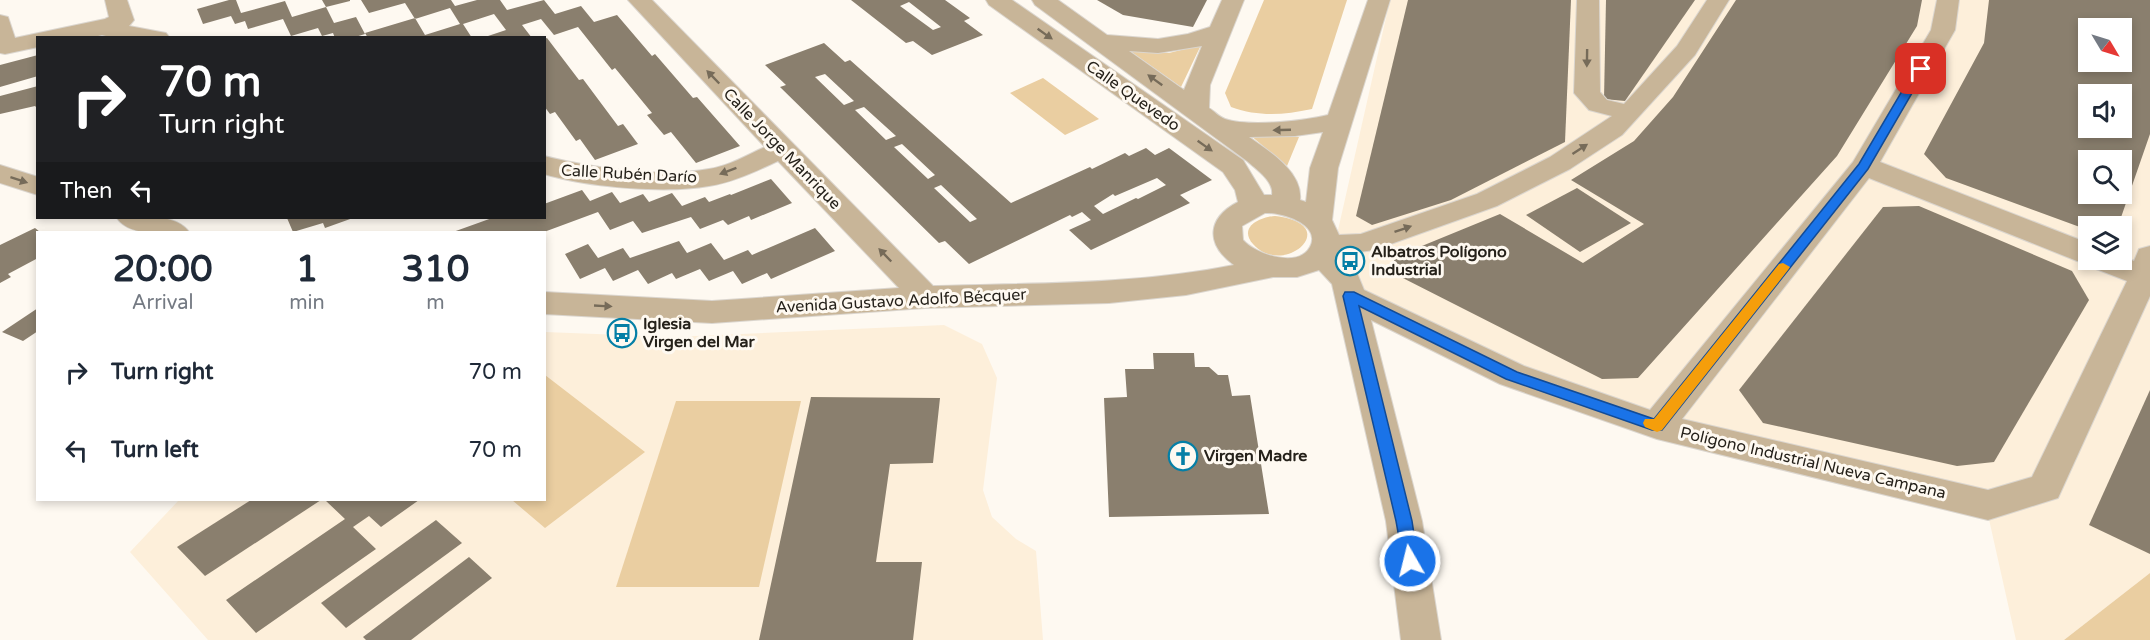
<!DOCTYPE html>
<html lang="en">
<head>
<meta charset="utf-8">
<style>
  :root { --surface:#fff; --page:#f6f6f7; --text:#1f2937; --muted:#747a83 }
  body { margin:0; font-family:"Varela Round",sans-serif; background:var(--page); color:var(--text); height:100vh; display:flex; flex-direction:column; font-size:22px; white-space:nowrap }
  * { box-sizing:border-box; margin:0 }
  p { font-size:20px; color:var(--muted) }
  .icon { flex:none; width:33px; height:33px; fill:none; stroke:currentColor; stroke-width:2; stroke-linecap:round; stroke-linejoin:round }
  .map { position:relative; flex:1; overflow:hidden }
  .panel { position:absolute; left:36px; top:231px; width:510px; height:270px; display:flex; flex-direction:column; background:var(--surface); border-radius:0px; box-shadow:0 3px 9px #0003 }
  .panel>* { flex:none }
  .top-card { position:absolute; left:36px; top:36px; width:510px; height:183px; border-radius:0px; box-shadow:0 3px 9px #0003; background:#202124; color:#fff; overflow:hidden }
  .needle { width:39px; rotate:128deg }
  .tools { position:absolute; left:2078px; top:18px; display:grid; gap:12px }
  .tools a { display:grid; place-items:center; width:54px; height:54px; border-radius:0px; background:var(--surface); box-shadow:0 3px 9px #0003; font-size:30px }
  .pin { position:absolute; display:grid; place-items:center; width:51px; height:51px; color:#fff; margin:-26px; border-radius:12px; box-shadow:0 3px 9px #0006 }
  .me { position:absolute; width:66px; margin:-33px; rotate:352deg; stroke-linejoin:round; filter:drop-shadow(0 0 4px #0008) }
  .turn { display:flex; align-items:center; gap:21px; height:126px; padding:0 24px; font-size:27px }
  .turn .icon { width:78px; height:78px; stroke-width:2.5 }
  .turn b { display:block; font-size:42px; line-height:51px }
  .then { display:flex; align-items:center; height:57px; padding:0 24px; background:#0003; gap:12px; font-size:22px }
  .eta { display:flex; justify-content:space-evenly; align-items:center; height:102px; text-align:center }
  .eta b { font-size:36px; font-weight:700; line-height:42px }
  ul { padding:0; list-style:none }
  li { display:flex; align-items:center; gap:18px; height:78px; padding:0 24px }
  li div { flex:1 }
  li b { display:block; font-size:22px }
  li em { font-style:normal }
  .map>svg:first-child { display:block }
  .built { fill:#fdefda; fill-rule:evenodd }
  .green { fill:#eacea1 }
  .building { fill:#8a7f6e; fill-rule:evenodd }
  .lines { fill:none; stroke-linecap:round; stroke-linejoin:round }
  .minor-casing { stroke:#dbd6cf; stroke-width:2 }
  .minor { fill:#c8b598; fill-rule:evenodd }
  .oneway { fill:#766b59 }
  .route { fill:#1a73e8; stroke:#114b97; stroke-width:1.5 }
  .slow { fill:#f59e0b }
  .labels { text-anchor:middle; dominant-baseline:central; stroke-width:6; stroke-linejoin:round; paint-order:stroke }
  .street-label { font-size:16px; fill:#25211a; stroke:#fef9f1 }
  .poi-label { font-size:16px; font-weight:bold; fill:#25211a; stroke:#fef9f1; text-anchor:start }
</style>
</head>
<body>
<div class="map">
<svg width="2150" height="640" viewBox="0 0 2150 640">
  <rect width="100%" height="100%" fill="#fef9f1"/>
  <g class="built">
    <path d="M1390 0H2150V573L2064 640H2016L1984 497 1642 413 1515 373 1364 293 1336 239ZM2088 28H2121V62H2088ZM2088 94H2121V128H2088ZM2088 160H2121V194H2088ZM2088 226H2121V260H2088Z"/>
    <polygon points="944,325 982,344 997,378 983,490 992,517 1016,539 1036,551 1043,640 208,640 130,552 179,500 544,500 545,332 673,337"/>
  </g>
  <g class="green">
    <path d="M1264 0H1347L1312 109C1283 115 1259 117 1231 107L1225 93Z"/>
    <polygon points="1201,45 1181,87 1130,51 1169,53"/>
    <polygon points="1043,78 1099,119 1065,135 1010,93"/>
    <polygon points="1250,135 1299,137 1287,166"/>
    <path d="M1275 216C1345 224 1284 279 1253 244 1238 227 1260 217 1275 216Z"/>
    <polygon points="545,375 645,452 545,528 512,500 544,500"/>
    <polygon points="676,401 801,401 759,587 616,587"/>
    <polygon points="2150,573 2150,640 2064,640"/>
  </g>
  <g class="building">
    <polygon points="229,0 236,0 241,13 285,1 292,17 326,7 334,23 356,17 365,34 352,38 335,38 333,33 322,36 318,28 291,36 283,19 248,29 245,21 235,24 231,16 203,24 197,9"/>
    <polygon points="322,0 350,0 350,1 326,7"/>
    <polygon points="361,0 451,0 455,6 477,0 500,0 507,10 544,0 555,14 581,6 594,22 617,15 652,56 655,54 693,98 697,97 740,146 696,163 671,132 664,135 647,115 652,113 615,68 612,70 578,27 554,35 541,19 522,25 532,38 482,38 506,30 494,14 463,24 472,38 368,38 365,33 415,18 425,35 460,24 450,8 415,19 405,3 369,13"/>
    <path d="M851 0H945L970 18 964 21 983 35 932 55 913 41 906 43ZM909 2 941 27 933 30 900 6Z"/>
    <polygon points="1097,0 1207,0 1193,27 1123,15"/>
    <polygon points="1408,0 1571,0 1565,142 1451,200 1372,225 1356,216"/>
    <polygon points="1606,0 1695,0 1625,101 1604,99"/>
    <polygon points="1736,0 1922,0 1917,26 1837,156 1638,378 1602,379 1391,272 1395,257 1500,214 1583,263 1644,224 1571,180 1634,141 1673,97"/>
    <path d="M1989 0H2150V134L2118 226H2088V230L1946 178 1924 154 1984 43ZM2088 28H2121V62H2088ZM2088 94H2121V128H2088ZM2088 160H2121V194H2088Z"/>
    <polygon points="547,38 579,80 583,79 618,126 623,124 638,144 595,160 580,139 576,141 555,112 550,114 544,106 544,39"/>
    <path d="M824 43 845 62 850 60 1011 203 1090 167 1092 169 1125 153 1129 156 1146 148 1155 155 1169 148 1212 180 1180 195 1190 203 1091 250 1069 230 1091 220 1082 212 1072 217 1070 215 969 264 945 241 939 243 780 87 786 85 765 65ZM825 74 854 101 844 105 815 77ZM864 107 896 136 886 140 855 110ZM902 144 935 175 928 179 894 147ZM1157 178 1166 185 1138 199 1136 198 1103 214 1094 206 1113 194 1115 196ZM941 185 977 219 970 222 934 188Z"/>
    <polygon points="38,55 38,76 0,87 0,65"/>
    <polygon points="38,86 38,109 35,106 0,114 0,96"/>
    <polygon points="771,179 792,203 751,220 749,216 728,225 723,220 700,229 691,217 642,233 633,221 610,230 598,212 544,232 453,232 492,218 544,218 544,204 582,190 590,201 612,192 620,203 643,194 649,202 672,193 682,206 705,197 709,202 730,194 731,195"/>
    <polygon points="1577,188 1631,223 1580,252 1526,215"/>
    <polygon points="1919,206 2072,271 2089,300 1994,462 1957,466 1763,423 1739,390 1883,207"/>
    <polygon points="287,218 353,218 325,228 323,223 293,232"/>
    <polygon points="35,228 40,232 38,232 38,258 8,274 11,277 0,283 0,245"/>
    <polygon points="815,228 835,251 771,279 767,273 742,284 733,271 709,281 700,269 676,279 672,273 648,284 638,270 613,281 605,268 580,279 565,254 588,244 598,258 623,248 630,258 679,241 687,253 711,243 724,260 748,250 752,255"/>
    <polygon points="38,308 38,331 23,341 2,332"/>
    <polygon points="1153,353 1194,353 1195,367 1209,367 1218,375 1228,375 1232,396 1250,395 1269,514 1109,517 1104,398 1127,397 1125,369 1154,369"/>
    <polygon points="2150,390 2150,554 2089,525"/>
    <polygon points="811,397 940,398 933,463 890,464 876,562 922,562 913,640 759,640"/>
    <polygon points="251,500 321,500 205,576 177,547"/>
    <polygon points="325,500 419,500 381,527 369,516 353,527 376,549 256,633 226,600 345,519"/>
    <polygon points="436,520 462,543 346,628 321,603"/>
    <polygon points="469,557 492,578 411,640 366,640 363,637"/>
  </g>
  <g class="lines">
    <g class="minor-casing">
      <g id="minor">
        <polygon points="105,0 127,0 134,20 129,26 166,33 170,38 114,38 102,35 90,38 38,38 38,47 5,54 0,53 0,15 8,17 15,38 105,19 109,17"/>
        <path d="M628 0H652L933 286C1033 283 1135 285 1234 265 1205 244 1207 218 1238 202L1235 190 1223 172 989 5 986 0H1012L1243 160 1264 195H1272C1274 181 1257 170 1247 161L1035 5 1032 0H1058L1107 35 1158 39 1188 34 1210 27 1222 0H1244L1210 85 1209 108C1214 111 1219 117 1225 119 1249 127 1304 121 1328 115L1368 0H1390L1338 168 1332 220 1339 235 1361 234 1477 194 1550 157 1612 116 1589 110 1574 93 1577 0H1599L1600 92 1607 100 1624 104 1677 46 1707 0H1729L1695 55 1622 135 1570 169 1497 206 1374 250 1338 255 1357 273 1364 290 1524 366 1650 410 1853 162 1931 30 1937 0H1959L1955 30 1880 162 2088 243V260H2121V256L2134 261 2139 249 2150 246V296L2058 498 1988 520 1657 439 1500 384 1371 320 1422 521 1441 640H1401L1386 521 1332 284 1319 270 1297 277H1273L1186 295 1109 303 925 308 712 323 544 314V292L712 301 899 288 778 161C756 171 734 182 709 186 665 194 587 187 544 174V156C592 168 661 178 709 169 729 166 747 155 765 147ZM1202 46 1184 90 1129 51 1158 53ZM1323 132 1310 168 1306 202 1300 200C1303 172 1269 151 1249 137L1295 136ZM1869 178 2077 261 2089 264 2091 267 2127 281 2032 477 1988 490 1682 419ZM1265 213C1281 212 1322 224 1310 247 1298 269 1255 254 1243 240L1242 226Z"/>
        <polygon points="0,165 38,177 38,195 0,183"/>
        <path d="M117 218C137 216 176 213 189 232 169 234 129 237 117 218Z"/>
      </g>
    </g>
    <use href="#minor" class="minor"/>
  </g>
  <defs><path id="oneway-solid" d="M-6-.8H1V-3.2L6.5 0L1 3.2V.8H-6Z" transform="scale(1.5)"/></defs>
  <g class="oneway">
    <use href="#oneway-solid" transform="translate(1045 34) rotate(35)"/>
    <use href="#oneway-solid" transform="translate(1587 58) rotate(91)"/>
    <use href="#oneway-solid" transform="translate(713 77) rotate(-134)"/>
    <use href="#oneway-solid" transform="translate(1155 80) rotate(-144)"/>
    <use href="#oneway-solid" transform="translate(1282 130) rotate(178)"/>
    <use href="#oneway-solid" transform="translate(1205 146) rotate(35)"/>
    <use href="#oneway-solid" transform="translate(1580 149) rotate(-33)"/>
    <use href="#oneway-solid" transform="translate(728 171) rotate(159)"/>
    <use href="#oneway-solid" transform="translate(19 180) rotate(18)"/>
    <use href="#oneway-solid" transform="translate(1403 229) rotate(-19)"/>
    <use href="#oneway-solid" transform="translate(885 255) rotate(-134)"/>
    <use href="#oneway-solid" transform="translate(603 306) rotate(3)"/>
  </g>
  <polygon class="route" points="1921,66 1926,69 1868,169 1662,430 1652,430 1506,379 1359,306 1412,521 1418,561 1416,566 1410,568 1404,566 1396,521 1343,296 1345,292 1354,292 1517,372 1654,419 1859,164 1915,69"/>
  <polygon class="slow" points="1783,263 1790,267 1788,270 1662,430 1657,432 1645,427 1643,423 1645,419 1654,419 1779,264"/>
  <defs>
    <g id="bus-ring" transform="scale(1.5)"><circle r="9.5" fill="#fef9f1" stroke="#057fa6" stroke-width="1.5"/><path d="M-5-6H5V4H4V6H2V4H-2V6H-4V4H-5ZM-3.5-4V0h7V-4ZM-3.5 1.2v1.5H-2V1.2ZM2 1.2v1.5H3.5V1.2Z" fill="#057fa6"/></g>
    <g id="church-ring" transform="scale(1.5)"><circle r="9.5" fill="#fef9f1" stroke="#057fa6" stroke-width="1.5"/><path d="M-1.2-6h2.4v3.5h3.3v2.4h-3.3V6h-2.4V-.1h-3.3v-2.4h3.3Z" fill="#057fa6"/></g>
  </defs>
  <g fill-rule="evenodd">
    <use href="#bus-ring" x="1350" y="261"/>
    <use href="#bus-ring" x="622" y="333"/>
    <use href="#church-ring" x="1183" y="456"/>
  </g>
  <g class="labels">
    <g class="street-label">
      <text transform="translate(1133 96) rotate(35)">Calle Quevedo</text>
      <text transform="translate(782 149) rotate(46)">Calle Jorge Manrique</text>
      <text transform="translate(629 174) rotate(3)">Calle Rubén Darío</text>
      <text transform="translate(901 301) rotate(-3)">Avenida Gustavo Adolfo Bécquer</text>
      <text transform="translate(1813 463) rotate(13)">Polígono Industrial Nueva Campana</text>
    </g>
    <g class="poi-label">
      <text x="1371" y="252">Albatros Polígono<tspan x="1371" dy="18">Industrial</tspan></text>
      <text x="643" y="324">Iglesia<tspan x="643" dy="18">Virgen del Mar</tspan></text>
      <text x="1204" y="456">Virgen Madre</text>
    </g>
  </g>
</svg>
<div class="tools">
<a><svg class="needle" viewBox="-14 -14 28 28"><path d="M0-13l5 13h-10z" fill="#e53935"/><path d="M0 13l5-13h-10z" fill="#747a83"/></svg></a>
<a><svg class="icon" aria-label="sound" viewBox="0 0 24 24"><path d="M4 9h4l5-4v14l-5-4H4zM17 9q2 3 0 6"/></svg></a>
<a><svg class="icon" aria-label="search" viewBox="0 0 24 24"><circle cx="10" cy="10" r="6"/><path d="M15 15l6 6"/></svg></a>
<a><svg class="icon" aria-label="layers" viewBox="0 0 24 24"><path d="M12 4l9 5-9 5-9-5zM3 14l9 5 9-5"/></svg></a>
</div>
<div class="pin" style="left:1921px;top:69px;background:#d93025"><svg class="icon" aria-label="arrive" viewBox="0 0 24 24"><path d="M6 21V4h12l-3 4 3 4H6"/></svg></div>
<svg class="me" style="left:1410px;top:561px" viewBox="-20 -20 40 40"><circle r="17" fill="#1a73e8" stroke="#fff" stroke-width="3"/><path d="M0-11L8 9 0 5-8 9z" fill="#fff"/></svg>
<div class="top-card">
<div class="turn"><svg class="icon" aria-label="right" viewBox="0 0 24 24"><path d="M7 20v-9h11M14 6l5 5-5 5"/></svg><div><b>70 m</b>Turn right</div></div>
<div class="then">Then<svg class="icon" aria-label="left" viewBox="0 0 24 24"><path d="M17 20v-9H6M10 6l-5 5 5 5"/></svg></div>
</div>
<section class="panel">
<div class="eta">
<div><b>20:00</b><p>Arrival</p></div>
<div><b>1</b><p>min</p></div>
<div><b>310</b><p>m</p></div>
</div>
<ul>
<li><svg class="icon" aria-label="right" viewBox="0 0 24 24"><path d="M7 20v-9h11M14 6l5 5-5 5"/></svg><div><b>Turn right</b></div><em>70 m</em></li>
<li><svg class="icon" aria-label="left" viewBox="0 0 24 24"><path d="M17 20v-9H6M10 6l-5 5 5 5"/></svg><div><b>Turn left</b></div><em>70 m</em></li>
</ul>
</section>
</div>
</body>
</html>
